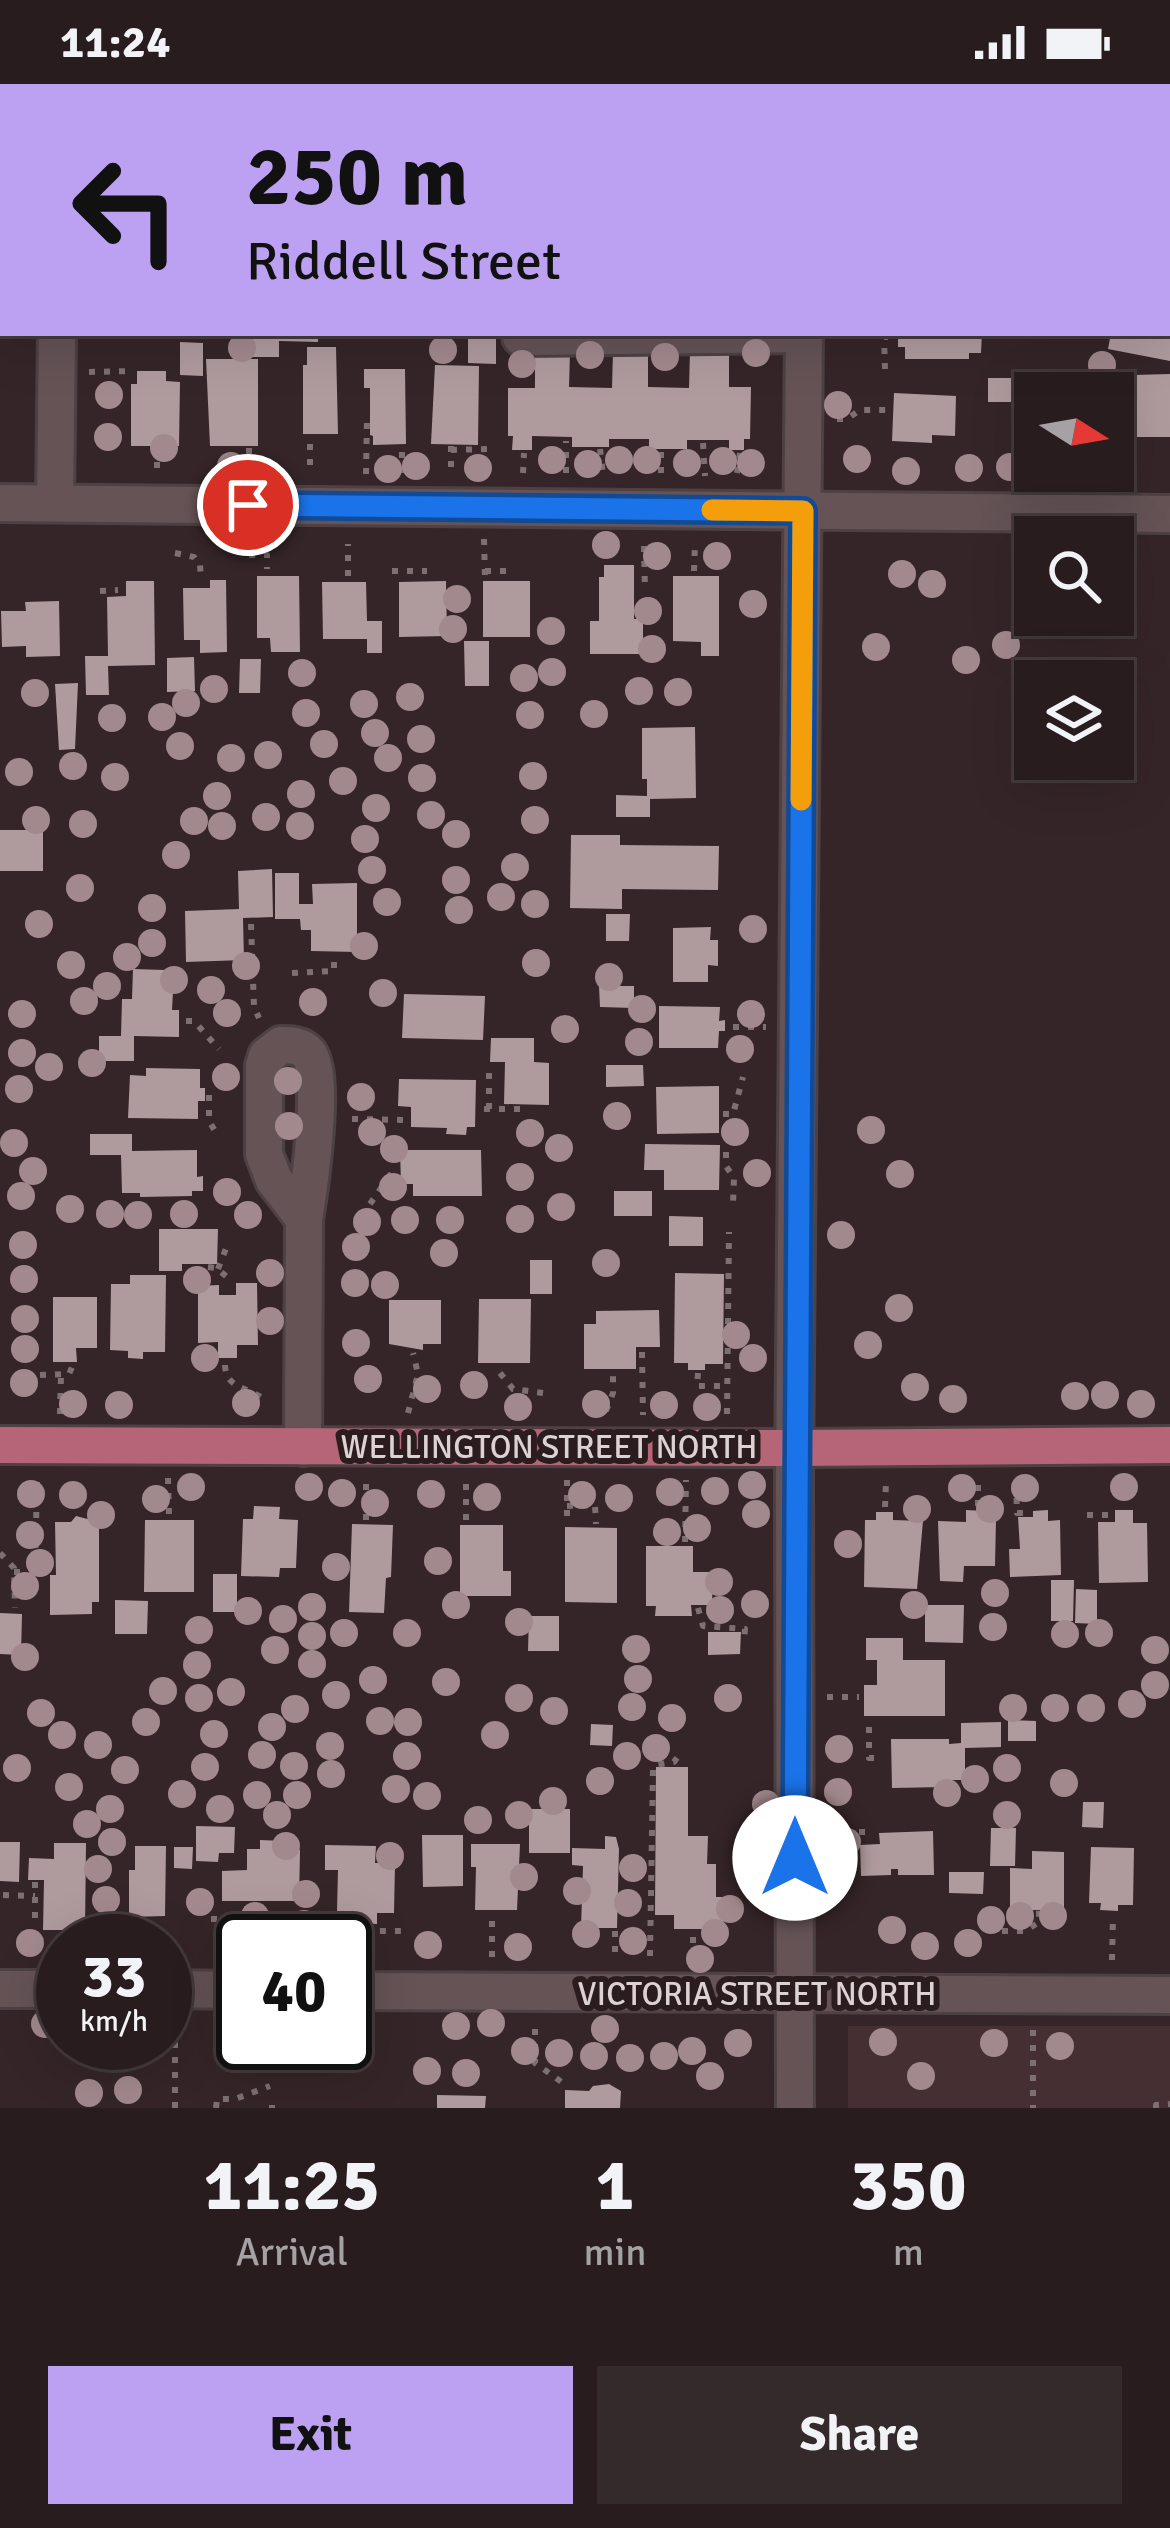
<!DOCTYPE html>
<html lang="en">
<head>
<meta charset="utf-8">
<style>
  :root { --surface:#281c1e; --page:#34292b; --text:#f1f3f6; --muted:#a5a1a4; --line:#443a3c; --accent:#bca0f2 }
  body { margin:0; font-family:Signika,sans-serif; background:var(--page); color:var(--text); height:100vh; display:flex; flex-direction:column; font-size:45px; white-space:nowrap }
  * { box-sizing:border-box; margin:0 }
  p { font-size:39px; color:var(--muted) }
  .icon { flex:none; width:66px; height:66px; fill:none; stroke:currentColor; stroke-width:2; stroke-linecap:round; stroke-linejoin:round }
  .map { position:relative; height:2024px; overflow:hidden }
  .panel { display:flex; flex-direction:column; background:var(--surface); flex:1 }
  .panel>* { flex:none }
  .hud { position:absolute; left:0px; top:0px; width:1170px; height:252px; box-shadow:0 12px 48px #0002,0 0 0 3px var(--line); background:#bca0f2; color:#111; overflow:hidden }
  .needle { width:78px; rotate:101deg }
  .fabs { position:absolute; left:1014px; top:288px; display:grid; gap:24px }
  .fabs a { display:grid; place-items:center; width:120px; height:120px; border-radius:0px; background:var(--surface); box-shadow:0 12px 48px #0002,0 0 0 3px var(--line); font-size:60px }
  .speed { position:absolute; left:36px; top:1830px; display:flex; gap:24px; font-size:60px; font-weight:700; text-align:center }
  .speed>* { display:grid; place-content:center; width:156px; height:156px; border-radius:50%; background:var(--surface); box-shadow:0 12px 48px #0002,0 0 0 3px var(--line); line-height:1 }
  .speed small { font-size:30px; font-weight:400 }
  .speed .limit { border:6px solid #111; border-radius:18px; background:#fff; color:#111 }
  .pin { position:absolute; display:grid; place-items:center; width:102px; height:102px; color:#fff; margin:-51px; border:6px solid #fff; border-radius:50%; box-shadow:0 3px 12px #0007 }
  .me { position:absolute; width:132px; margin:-66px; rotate:0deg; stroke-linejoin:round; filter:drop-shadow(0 0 9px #0008) }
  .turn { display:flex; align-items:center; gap:42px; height:252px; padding:0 48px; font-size:54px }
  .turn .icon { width:156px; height:156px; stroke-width:2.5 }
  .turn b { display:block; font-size:84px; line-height:102px }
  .eta { display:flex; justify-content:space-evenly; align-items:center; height:204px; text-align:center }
  .eta b { font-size:72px; font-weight:800; line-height:84px }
  .cta { display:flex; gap:24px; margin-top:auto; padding:24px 48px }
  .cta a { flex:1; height:138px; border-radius:0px; background:var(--accent); color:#111; font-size:48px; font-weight:800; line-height:138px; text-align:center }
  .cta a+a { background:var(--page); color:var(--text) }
  .status { display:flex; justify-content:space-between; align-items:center; height:84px; padding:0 60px; background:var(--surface); direction:ltr }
  .status svg { height:33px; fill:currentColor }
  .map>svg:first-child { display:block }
  .built { fill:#452f33 }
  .building { fill:#af9b9e }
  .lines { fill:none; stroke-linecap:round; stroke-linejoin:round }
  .minor-casing { stroke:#4e4143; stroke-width:42 }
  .major-casing { stroke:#4e4143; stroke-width:42 }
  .path { stroke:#7e7072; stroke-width:6; stroke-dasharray:6 9; stroke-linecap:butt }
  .minor { stroke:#655356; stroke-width:36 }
  .major { stroke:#b66578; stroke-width:36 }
  .tree { fill:#a2898d }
  .route-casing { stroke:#114b97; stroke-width:30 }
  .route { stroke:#1a73e8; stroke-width:21 }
  .slow { stroke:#f59e0b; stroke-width:21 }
  .labels { text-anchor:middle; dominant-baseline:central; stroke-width:12; stroke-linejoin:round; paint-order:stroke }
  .street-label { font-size:33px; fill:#dcd1d3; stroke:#2b1c1e }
</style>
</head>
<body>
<div class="status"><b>11:24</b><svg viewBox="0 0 49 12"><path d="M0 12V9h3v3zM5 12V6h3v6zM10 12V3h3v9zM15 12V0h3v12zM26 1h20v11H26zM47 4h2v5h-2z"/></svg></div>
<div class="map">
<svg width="1170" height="2024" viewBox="0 0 1170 2024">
  <rect width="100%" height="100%" fill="#352528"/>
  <rect class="built" x="848" y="1942" width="322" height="82"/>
  <g class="building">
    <polygon points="250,249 318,249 318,258 279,257 279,273 249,273"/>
    <polygon points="468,249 496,249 496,280 468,279"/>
    <polygon points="898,249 982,249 981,269 969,269 969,275 905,275 905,263 898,263"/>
    <polygon points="1111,249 1170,249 1170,277 1108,265"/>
    <polygon points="180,258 203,259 203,292 180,291"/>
    <polygon points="307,263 336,263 338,350 303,350 303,281 307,281"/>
    <polygon points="535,267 570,268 569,303 612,304 613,267 648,268 648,303 689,304 690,267 729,268 729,303 751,303 750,355 744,355 744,366 729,366 729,356 687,356 687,365 649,365 649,355 609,355 609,363 572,363 572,353 532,352 532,366 512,366 513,352 508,352 508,304 535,304"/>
    <polygon points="206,275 258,275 258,362 210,362"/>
    <polygon points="435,281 479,282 478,361 431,360"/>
    <polygon points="364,285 405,285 406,360 373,361 373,352 370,351 370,304 364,304"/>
    <polygon points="137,287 166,287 166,297 180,298 179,362 131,362 131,300 137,300"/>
    <polygon points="1170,290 1170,353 1133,353 1133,291"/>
    <rect x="988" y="294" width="36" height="24"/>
    <polygon points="894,309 956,312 955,352 932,351 932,359 892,357"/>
    <polygon points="604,481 634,481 634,535 643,535 643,570 590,570 590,537 599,537 599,493 604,493"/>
    <polygon points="257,492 299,492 300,568 271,568 270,554 257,554"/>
    <polygon points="673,492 719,492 719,572 701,572 701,558 673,557"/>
    <polygon points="210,496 226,496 227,568 200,569 200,556 184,556 183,504 210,504"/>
    <polygon points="126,497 154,497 155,581 108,582 109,611 86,611 85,572 108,572 107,513 126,512"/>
    <polygon points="446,497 447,552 399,553 399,498"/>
    <rect x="483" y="497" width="47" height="56"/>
    <polygon points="322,498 366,498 367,537 382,537 382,569 367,569 367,555 323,555"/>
    <polygon points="59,517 60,572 26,573 26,562 2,563 1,527 26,527 25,518"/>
    <polygon points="464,557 489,557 489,602 465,602"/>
    <polygon points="194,573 195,607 167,608 167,574"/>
    <polygon points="240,575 261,575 260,609 239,609"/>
    <polygon points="78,599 75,665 59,666 55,600"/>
    <polygon points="695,643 696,714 650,715 650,733 616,733 616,711 647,712 647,695 642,695 642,644"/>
    <rect x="0" y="746" width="43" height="41"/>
    <polygon points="571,751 620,751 620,761 719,762 718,806 622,805 622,825 570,824"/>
    <polygon points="272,785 273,833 243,834 244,876 186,878 185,827 239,825 238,787"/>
    <polygon points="275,789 299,789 299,820 313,820 312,800 357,799 357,868 311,867 311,846 301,846 300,835 275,835"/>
    <polygon points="606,830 630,830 629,857 606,857"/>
    <polygon points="711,843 710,856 718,856 718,882 708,881 708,898 673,898 673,844"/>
    <polygon points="133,885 165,886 164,906 173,907 172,926 179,926 179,953 134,952 134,977 99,977 99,952 121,952 122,915 132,915"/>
    <polygon points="599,902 634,902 634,924 600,923"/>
    <polygon points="404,910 485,912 483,956 402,954"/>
    <polygon points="659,922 720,923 719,937 725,936 725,947 719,947 718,964 659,964"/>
    <polygon points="491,954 534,954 534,978 549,979 549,1021 504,1020 505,978 490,978"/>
    <polygon points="606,981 643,981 644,1002 606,1003"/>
    <polygon points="146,984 200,985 200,1004 205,1004 205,1017 198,1017 198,1035 128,1034 130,991 146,992"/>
    <polygon points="399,995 476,996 475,1043 467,1043 466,1051 446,1050 447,1044 411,1043 411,1023 398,1022"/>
    <polygon points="719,1002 719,1049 657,1050 656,1003"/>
    <polygon points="90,1050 132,1050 132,1067 197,1066 197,1093 203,1092 203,1107 192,1107 192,1112 140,1113 140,1109 122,1109 121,1071 90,1071"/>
    <polygon points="645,1060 720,1061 719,1106 664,1106 664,1086 644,1086"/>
    <polygon points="400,1066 481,1066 482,1112 413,1112 413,1100 401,1100"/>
    <rect x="614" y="1107" width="38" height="25"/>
    <polygon points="669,1132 703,1133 703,1162 669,1162"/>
    <polygon points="159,1145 218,1145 217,1180 182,1180 182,1187 159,1187"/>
    <rect x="530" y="1176" width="22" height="34"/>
    <polygon points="675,1189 724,1190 723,1280 705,1280 705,1286 688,1286 688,1279 674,1279"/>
    <polygon points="130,1191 166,1191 165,1268 143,1268 143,1275 128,1274 128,1267 110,1266 111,1200 130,1200"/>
    <polygon points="236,1199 257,1199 258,1261 237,1261 237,1274 218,1274 218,1258 198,1259 198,1202 219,1201 219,1211 236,1211"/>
    <polygon points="53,1213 97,1213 97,1264 76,1264 77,1278 53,1278"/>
    <polygon points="479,1215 531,1215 530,1279 478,1279"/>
    <polygon points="389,1216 441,1216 441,1260 423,1260 423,1266 389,1260"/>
    <polygon points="659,1226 660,1263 636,1263 636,1285 584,1285 584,1240 596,1240 596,1227"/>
    <polygon points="254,1422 280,1423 279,1435 298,1436 296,1484 280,1484 279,1493 241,1492 243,1435 253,1435"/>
    <polygon points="966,1426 984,1427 984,1435 996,1435 995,1482 964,1482 963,1498 940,1497 938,1437 966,1438"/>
    <polygon points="1048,1426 1048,1437 1060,1436 1061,1491 1010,1493 1009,1465 1020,1465 1018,1433 1033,1433 1033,1427"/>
    <polygon points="1115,1426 1133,1426 1133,1439 1147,1439 1148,1498 1099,1499 1098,1438 1115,1438"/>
    <polygon points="876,1428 893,1428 893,1436 923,1437 917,1505 864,1503 865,1436 876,1436"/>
    <polygon points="76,1432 99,1438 99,1518 92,1518 92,1530 50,1531 50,1491 56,1491 55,1438 71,1438"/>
    <polygon points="145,1436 194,1436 194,1508 144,1508"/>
    <polygon points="352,1440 393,1441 391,1493 386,1494 384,1529 349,1528"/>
    <polygon points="460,1441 503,1441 503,1487 511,1487 511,1512 460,1512"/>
    <polygon points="565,1443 617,1444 617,1519 565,1518"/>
    <polygon points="646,1462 693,1462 693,1488 713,1488 712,1521 691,1521 692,1532 655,1532 656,1522 646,1522"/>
    <rect x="213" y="1490" width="24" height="38"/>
    <polygon points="1051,1496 1074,1496 1073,1537 1051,1537"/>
    <polygon points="1076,1505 1097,1506 1097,1540 1075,1539"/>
    <polygon points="115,1516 148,1517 147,1550 115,1550"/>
    <polygon points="925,1521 964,1521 963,1559 925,1558"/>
    <polygon points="0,1529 22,1530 21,1571 0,1570"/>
    <polygon points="529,1532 559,1532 559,1567 528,1567"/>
    <polygon points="708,1548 741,1548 740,1570 708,1571"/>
    <polygon points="866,1554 903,1554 903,1576 945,1576 945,1632 864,1632 864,1601 877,1601 877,1576 866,1576"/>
    <polygon points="1008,1636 1036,1637 1036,1657 1008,1657"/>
    <polygon points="1001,1638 1001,1663 965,1664 965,1696 945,1696 945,1703 892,1704 891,1655 949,1655 949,1660 961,1659 961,1639"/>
    <polygon points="591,1640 613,1641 612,1662 590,1661"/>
    <polygon points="656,1683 688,1683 688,1752 708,1752 707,1780 716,1780 716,1813 724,1813 723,1845 674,1845 674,1831 655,1831"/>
    <polygon points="1083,1718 1104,1718 1103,1744 1082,1743"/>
    <rect x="529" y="1725" width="41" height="44"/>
    <polygon points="196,1742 235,1743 234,1769 219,1769 218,1778 196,1777"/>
    <polygon points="991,1744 1016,1744 1015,1782 990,1782"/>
    <polygon points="933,1747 934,1791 898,1791 898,1785 891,1785 891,1791 861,1792 860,1761 880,1760 879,1749"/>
    <polygon points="422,1751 463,1751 463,1802 423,1803"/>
    <polygon points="605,1752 616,1753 619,1765 617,1844 581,1844 583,1782 572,1781 572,1764 605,1765"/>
    <polygon points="260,1756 283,1757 283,1766 300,1766 299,1817 222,1817 222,1787 247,1786 247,1765 260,1765"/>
    <polygon points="0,1758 20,1758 19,1798 0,1797"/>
    <polygon points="54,1759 86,1759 85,1846 43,1846 44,1796 28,1796 29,1774 54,1775"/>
    <polygon points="471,1760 520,1760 517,1826 475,1826 476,1783 471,1783"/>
    <polygon points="325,1761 376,1762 375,1779 395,1779 394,1829 377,1829 377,1840 354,1839 354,1827 337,1827 338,1786 325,1786"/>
    <polygon points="135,1762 166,1762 165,1832 129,1833 129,1786 135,1786"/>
    <polygon points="174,1763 193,1763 192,1785 174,1784"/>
    <polygon points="1091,1763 1134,1764 1133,1821 1118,1821 1118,1827 1100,1826 1101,1819 1089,1819"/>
    <polygon points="1032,1767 1064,1768 1064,1826 1010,1826 1010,1784 1032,1785"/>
    <polygon points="949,1788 984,1788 983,1810 949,1809"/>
    <polygon points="609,2000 621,2007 620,2024 565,2024 565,2006 589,2007 593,2002"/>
    <polygon points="437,2011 486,2012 485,2024 437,2024"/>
  </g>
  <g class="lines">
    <g class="minor-casing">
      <g id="minor">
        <polyline points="58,3 58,0"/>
        <polyline points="804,3 804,0"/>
        <polyline points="0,216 3,216"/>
        <polyline points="521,253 804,250"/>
        <polyline points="0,419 1170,430"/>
        <polyline points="55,419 57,249"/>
        <path d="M303 1363 304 1135 274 1096 264 1070V982L267 972 281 961C290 961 301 961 308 969 326 990 309 1106 304 1135"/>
        <polyline points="0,1905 63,1905"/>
        <polyline points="165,1905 243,1906"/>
        <polyline points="345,1907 1170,1911"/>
        <polyline points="795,2024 794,1391 804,249"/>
      </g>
    </g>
    <g class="major-casing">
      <polyline id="major" points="0,1361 795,1364 1170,1361"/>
    </g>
    <g class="path">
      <polyline points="885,285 884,253 895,253"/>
      <polyline points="89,288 133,287"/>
      <polyline points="837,335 847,335 860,326 891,326"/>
      <polyline points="703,359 705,392"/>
      <polyline points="310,360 310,387"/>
      <polyline points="451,362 451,388"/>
      <polyline points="249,364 249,384"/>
      <polyline points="600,365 603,391"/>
      <polyline points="451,366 488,365"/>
      <polyline points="661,368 661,389"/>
      <polyline points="157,384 157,364"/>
      <polyline points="402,389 402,363"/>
      <polyline points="523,389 524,369"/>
      <polyline points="566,389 566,357"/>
      <polyline points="737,389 740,369"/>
      <polyline points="366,390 367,334"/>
      <polyline points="484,455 485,494"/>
      <polyline points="644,462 645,507"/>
      <polyline points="175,469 194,473 200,481 201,495"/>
      <polyline points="249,471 267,471 267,485"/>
      <polyline points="392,487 427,487"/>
      <polyline points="485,487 508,487"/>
      <polyline points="694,487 695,460"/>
      <polyline points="348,492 348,460"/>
      <polyline points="100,507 118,506"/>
      <polyline points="251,840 254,923 259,934"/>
      <polyline points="234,879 253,896"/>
      <polyline points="292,889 334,887 334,872"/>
      <polyline points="186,937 194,937 219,965"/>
      <polyline points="733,943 766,943"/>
      <polyline points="489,989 489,1025"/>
      <polyline points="209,1011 209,1037 218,1052"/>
      <polyline points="484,1025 522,1025"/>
      <polyline points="723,1030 733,1030 743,993"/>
      <polyline points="352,1035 409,1036"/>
      <polyline points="726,1068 726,1082 734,1094 733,1120"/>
      <polyline points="370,1120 390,1091 398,1090"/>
      <polyline points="208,1183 216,1184 232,1197"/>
      <polyline points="218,1185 227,1162"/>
      <polyline points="642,1268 643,1331"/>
      <path d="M225 1281C226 1307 251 1302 267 1318"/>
      <polyline points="500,1289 513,1305 543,1309"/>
      <polyline points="698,1289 697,1302 728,1302"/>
      <polyline points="40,1291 69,1290 73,1281"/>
      <polyline points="606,1327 613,1309 613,1290"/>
      <polyline points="408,1329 418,1290 413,1269"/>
      <polyline points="60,1330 61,1291"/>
      <polyline points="727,1330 729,1148"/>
      <polyline points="168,1394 169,1432"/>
      <polyline points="567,1396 567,1440"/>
      <polyline points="1016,1399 1017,1429 1026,1429"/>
      <polyline points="466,1400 466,1438"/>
      <polyline points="567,1422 595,1421 596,1440"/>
      <polyline points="978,1422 978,1396"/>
      <polyline points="885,1423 886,1397"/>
      <polyline points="1087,1431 1112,1431"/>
      <polyline points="366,1436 366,1398"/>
      <polyline points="685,1458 686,1396"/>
      <polyline points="0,1469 14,1484 15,1524"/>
      <polyline points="14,1488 35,1488 37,1397"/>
      <polyline points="698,1524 703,1542 745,1545 744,1557"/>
      <polyline points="827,1613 859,1613"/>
      <polyline points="869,1643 869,1674 881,1674"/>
      <polyline points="829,1748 873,1748"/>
      <polyline points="35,1798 35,1837 41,1837"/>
      <polyline points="3,1811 35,1812"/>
      <polyline points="247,1822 248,1835 258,1857"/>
      <polyline points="211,1835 248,1835"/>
      <polyline points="492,1837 492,1875"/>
      <polyline points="371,1842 370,1847 407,1847"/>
      <polyline points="615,1847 615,1873"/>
      <polyline points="1002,1847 1025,1847 1039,1838 1039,1826"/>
      <polyline points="341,1852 370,1847"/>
      <polyline points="146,1857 147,1832"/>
      <polyline points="341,1857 343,1830"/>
      <polyline points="650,1872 653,1685 655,1681 674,1678 681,1668"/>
      <polyline points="693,1874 693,1847"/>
      <polyline points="1112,1876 1113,1832"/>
      <polyline points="535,1945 535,1979 567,2002"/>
      <polyline points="1033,1946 1033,2024"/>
      <polyline points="175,2024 175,1938"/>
      <polyline points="216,2024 217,2015 235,2015 270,2002"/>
      <polyline points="269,2024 277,2024"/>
      <polyline points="1156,2024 1156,2021 1170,2020"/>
    </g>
    <use href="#minor" class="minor"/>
    <use href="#major" class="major"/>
  </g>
  <g class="tree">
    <circle cx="242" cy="264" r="14"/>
    <circle cx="443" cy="266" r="14"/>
    <circle cx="756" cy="269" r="14"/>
    <circle cx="590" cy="271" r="14"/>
    <circle cx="665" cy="273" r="14"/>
    <circle cx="522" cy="280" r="14"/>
    <circle cx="1102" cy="281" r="14"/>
    <circle cx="109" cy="311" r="14"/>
    <circle cx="838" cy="321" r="14"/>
    <circle cx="108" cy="353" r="14"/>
    <circle cx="164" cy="364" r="14"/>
    <circle cx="857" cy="375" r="14"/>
    <circle cx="552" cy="376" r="14"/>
    <circle cx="619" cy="376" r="14"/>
    <circle cx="647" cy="376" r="14"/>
    <circle cx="723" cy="377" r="14"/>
    <circle cx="687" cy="379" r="14"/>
    <circle cx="751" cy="379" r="14"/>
    <circle cx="588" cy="380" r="14"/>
    <circle cx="231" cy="382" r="14"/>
    <circle cx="416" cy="382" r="14"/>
    <circle cx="1010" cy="383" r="14"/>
    <circle cx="478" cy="384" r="14"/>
    <circle cx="969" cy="384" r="14"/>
    <circle cx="388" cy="385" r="14"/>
    <circle cx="906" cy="387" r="14"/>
    <circle cx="606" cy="461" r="14"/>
    <circle cx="657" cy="472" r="14"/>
    <circle cx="717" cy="472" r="14"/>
    <circle cx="902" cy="490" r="14"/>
    <circle cx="932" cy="500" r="14"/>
    <circle cx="457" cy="515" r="14"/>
    <circle cx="753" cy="520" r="14"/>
    <circle cx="648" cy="527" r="14"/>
    <circle cx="453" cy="545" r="14"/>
    <circle cx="551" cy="547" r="14"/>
    <circle cx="1006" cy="561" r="14"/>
    <circle cx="876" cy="563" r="14"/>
    <circle cx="652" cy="565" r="14"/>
    <circle cx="966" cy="576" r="14"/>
    <circle cx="552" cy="588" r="14"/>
    <circle cx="302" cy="589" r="14"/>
    <circle cx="524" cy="594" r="14"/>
    <circle cx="214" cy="605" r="14"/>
    <circle cx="639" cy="607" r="14"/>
    <circle cx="678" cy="608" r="14"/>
    <circle cx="35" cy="609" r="14"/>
    <circle cx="410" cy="613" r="14"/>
    <circle cx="186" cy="619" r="14"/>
    <circle cx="364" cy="620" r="14"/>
    <circle cx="306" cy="629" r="14"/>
    <circle cx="594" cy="630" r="14"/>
    <circle cx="530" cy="631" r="14"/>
    <circle cx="162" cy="633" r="14"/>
    <circle cx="112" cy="634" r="14"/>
    <circle cx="375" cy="649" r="14"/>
    <circle cx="421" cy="655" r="14"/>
    <circle cx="324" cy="660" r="14"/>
    <circle cx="180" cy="662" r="14"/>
    <circle cx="268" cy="671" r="14"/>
    <circle cx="231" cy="674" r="14"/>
    <circle cx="388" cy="674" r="14"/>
    <circle cx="73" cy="682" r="14"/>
    <circle cx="19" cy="688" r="14"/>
    <circle cx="533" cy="692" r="14"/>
    <circle cx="115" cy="693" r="14"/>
    <circle cx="422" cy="694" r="14"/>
    <circle cx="343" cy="697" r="14"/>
    <circle cx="301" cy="710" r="14"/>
    <circle cx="217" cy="712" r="14"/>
    <circle cx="376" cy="724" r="14"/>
    <circle cx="431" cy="731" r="14"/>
    <circle cx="266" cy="733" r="14"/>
    <circle cx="36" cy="736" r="14"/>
    <circle cx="535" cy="736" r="14"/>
    <circle cx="194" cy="737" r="14"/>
    <circle cx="83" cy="740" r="14"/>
    <circle cx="222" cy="742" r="14"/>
    <circle cx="300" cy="742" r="14"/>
    <circle cx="456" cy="750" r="14"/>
    <circle cx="365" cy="755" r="14"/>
    <circle cx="176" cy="771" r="14"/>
    <circle cx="515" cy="783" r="14"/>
    <circle cx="372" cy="786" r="14"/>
    <circle cx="456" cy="796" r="14"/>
    <circle cx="80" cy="804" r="14"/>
    <circle cx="501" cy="813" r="14"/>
    <circle cx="387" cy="818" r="14"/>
    <circle cx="535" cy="820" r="14"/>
    <circle cx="152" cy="824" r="14"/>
    <circle cx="459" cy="826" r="14"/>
    <circle cx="39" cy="840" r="14"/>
    <circle cx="753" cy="845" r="14"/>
    <circle cx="152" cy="859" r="14"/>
    <circle cx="364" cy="862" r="14"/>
    <circle cx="127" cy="873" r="14"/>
    <circle cx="536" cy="879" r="14"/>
    <circle cx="71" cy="881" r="14"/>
    <circle cx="246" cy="882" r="14"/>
    <circle cx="609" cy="893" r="14"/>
    <circle cx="174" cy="896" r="14"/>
    <circle cx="107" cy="902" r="14"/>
    <circle cx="211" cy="906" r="14"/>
    <circle cx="383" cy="909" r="14"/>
    <circle cx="84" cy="917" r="14"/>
    <circle cx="313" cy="918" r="14"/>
    <circle cx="642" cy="925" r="14"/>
    <circle cx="227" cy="929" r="14"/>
    <circle cx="22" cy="930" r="14"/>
    <circle cx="751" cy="930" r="14"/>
    <circle cx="565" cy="945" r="14"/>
    <circle cx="639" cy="958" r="14"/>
    <circle cx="740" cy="965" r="14"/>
    <circle cx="22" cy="969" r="14"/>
    <circle cx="92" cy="979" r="14"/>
    <circle cx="49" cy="983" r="14"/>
    <circle cx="226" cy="993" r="14"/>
    <circle cx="288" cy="997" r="14"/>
    <circle cx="19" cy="1005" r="14"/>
    <circle cx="361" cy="1013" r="14"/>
    <circle cx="617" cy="1032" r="14"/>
    <circle cx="289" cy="1042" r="14"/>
    <circle cx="871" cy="1046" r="14"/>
    <circle cx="372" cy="1048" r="14"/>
    <circle cx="735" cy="1048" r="14"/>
    <circle cx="530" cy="1049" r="14"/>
    <circle cx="14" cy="1059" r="14"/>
    <circle cx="559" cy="1064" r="14"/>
    <circle cx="394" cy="1065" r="14"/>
    <circle cx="33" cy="1087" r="14"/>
    <circle cx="757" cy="1089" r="14"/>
    <circle cx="900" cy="1090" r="14"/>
    <circle cx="520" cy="1093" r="14"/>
    <circle cx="393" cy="1103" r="14"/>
    <circle cx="227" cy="1108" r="14"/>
    <circle cx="21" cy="1112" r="14"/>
    <circle cx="561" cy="1123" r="14"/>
    <circle cx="70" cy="1125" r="14"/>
    <circle cx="110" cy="1130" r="14"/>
    <circle cx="184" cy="1130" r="14"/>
    <circle cx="138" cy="1131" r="14"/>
    <circle cx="248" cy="1131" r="14"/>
    <circle cx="520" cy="1135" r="14"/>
    <circle cx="405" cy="1136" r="14"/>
    <circle cx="450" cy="1136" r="14"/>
    <circle cx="367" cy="1138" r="14"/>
    <circle cx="841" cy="1151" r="14"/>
    <circle cx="23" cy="1161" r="14"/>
    <circle cx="356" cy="1163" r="14"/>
    <circle cx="444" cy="1169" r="14"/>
    <circle cx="606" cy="1179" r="14"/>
    <circle cx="270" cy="1189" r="14"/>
    <circle cx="24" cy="1195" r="14"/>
    <circle cx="197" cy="1196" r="14"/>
    <circle cx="355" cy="1199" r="14"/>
    <circle cx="385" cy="1201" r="14"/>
    <circle cx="899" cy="1224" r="14"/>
    <circle cx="25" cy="1235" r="14"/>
    <circle cx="270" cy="1237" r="14"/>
    <circle cx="736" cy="1251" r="14"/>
    <circle cx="356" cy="1259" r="14"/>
    <circle cx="868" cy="1261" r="14"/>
    <circle cx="25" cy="1265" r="14"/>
    <circle cx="205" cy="1274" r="14"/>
    <circle cx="753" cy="1274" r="14"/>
    <circle cx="368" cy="1295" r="14"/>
    <circle cx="24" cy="1299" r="14"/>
    <circle cx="474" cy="1301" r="14"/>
    <circle cx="915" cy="1303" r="14"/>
    <circle cx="427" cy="1305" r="14"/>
    <circle cx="1105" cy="1311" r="14"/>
    <circle cx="1075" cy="1312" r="14"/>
    <circle cx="953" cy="1315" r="14"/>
    <circle cx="246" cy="1319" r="14"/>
    <circle cx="73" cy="1320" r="14"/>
    <circle cx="596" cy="1320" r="14"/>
    <circle cx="1141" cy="1320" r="14"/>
    <circle cx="119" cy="1321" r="14"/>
    <circle cx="664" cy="1321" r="14"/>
    <circle cx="518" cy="1323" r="14"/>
    <circle cx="707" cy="1323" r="14"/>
    <circle cx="752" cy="1401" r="14"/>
    <circle cx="191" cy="1403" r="14"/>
    <circle cx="309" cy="1403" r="14"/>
    <circle cx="1124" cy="1403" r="14"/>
    <circle cx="962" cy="1404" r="14"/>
    <circle cx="1025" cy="1404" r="14"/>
    <circle cx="715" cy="1407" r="14"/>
    <circle cx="670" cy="1408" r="14"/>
    <circle cx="342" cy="1409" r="14"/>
    <circle cx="31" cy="1410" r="14"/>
    <circle cx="431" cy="1410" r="14"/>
    <circle cx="73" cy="1411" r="14"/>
    <circle cx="582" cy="1411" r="14"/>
    <circle cx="487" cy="1413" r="14"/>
    <circle cx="619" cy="1414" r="14"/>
    <circle cx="156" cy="1415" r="14"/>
    <circle cx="375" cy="1419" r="14"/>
    <circle cx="917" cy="1425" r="14"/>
    <circle cx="990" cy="1425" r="14"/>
    <circle cx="756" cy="1430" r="14"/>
    <circle cx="101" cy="1431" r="14"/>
    <circle cx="697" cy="1444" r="14"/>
    <circle cx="667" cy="1448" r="14"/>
    <circle cx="30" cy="1451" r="14"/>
    <circle cx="848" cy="1460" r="14"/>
    <circle cx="438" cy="1477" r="14"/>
    <circle cx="40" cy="1479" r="14"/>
    <circle cx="336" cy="1483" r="14"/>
    <circle cx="719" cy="1498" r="14"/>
    <circle cx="25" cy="1502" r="14"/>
    <circle cx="995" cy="1509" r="14"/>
    <circle cx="755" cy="1520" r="14"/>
    <circle cx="456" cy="1521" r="14"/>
    <circle cx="914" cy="1521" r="14"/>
    <circle cx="312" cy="1523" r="14"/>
    <circle cx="720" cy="1526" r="14"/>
    <circle cx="248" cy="1527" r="14"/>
    <circle cx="283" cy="1535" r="14"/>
    <circle cx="519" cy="1538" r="14"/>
    <circle cx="993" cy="1543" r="14"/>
    <circle cx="199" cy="1546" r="14"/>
    <circle cx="344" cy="1549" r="14"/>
    <circle cx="407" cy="1549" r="14"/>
    <circle cx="1099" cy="1549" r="14"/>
    <circle cx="1065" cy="1550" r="14"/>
    <circle cx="312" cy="1552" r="14"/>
    <circle cx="636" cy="1565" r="14"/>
    <circle cx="275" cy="1566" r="14"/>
    <circle cx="1155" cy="1566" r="14"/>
    <circle cx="25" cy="1573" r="14"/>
    <circle cx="312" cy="1580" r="14"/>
    <circle cx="197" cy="1581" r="14"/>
    <circle cx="638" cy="1595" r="14"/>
    <circle cx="373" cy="1596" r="14"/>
    <circle cx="446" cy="1598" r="14"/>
    <circle cx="1155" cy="1601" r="14"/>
    <circle cx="163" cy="1607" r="14"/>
    <circle cx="231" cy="1608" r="14"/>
    <circle cx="336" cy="1611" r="14"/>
    <circle cx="199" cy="1614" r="14"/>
    <circle cx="519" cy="1614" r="14"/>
    <circle cx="728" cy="1614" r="14"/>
    <circle cx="1132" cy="1620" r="14"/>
    <circle cx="632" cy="1623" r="14"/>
    <circle cx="1013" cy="1624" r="14"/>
    <circle cx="1055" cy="1624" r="14"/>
    <circle cx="1091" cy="1624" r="14"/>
    <circle cx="295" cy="1625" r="14"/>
    <circle cx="554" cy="1627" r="14"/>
    <circle cx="41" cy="1629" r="14"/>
    <circle cx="672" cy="1634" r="14"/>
    <circle cx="380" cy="1637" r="14"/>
    <circle cx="146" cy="1638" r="14"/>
    <circle cx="408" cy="1638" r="14"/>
    <circle cx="272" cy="1643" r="14"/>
    <circle cx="214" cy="1650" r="14"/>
    <circle cx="62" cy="1651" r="14"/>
    <circle cx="495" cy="1651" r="14"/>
    <circle cx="98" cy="1661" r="14"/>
    <circle cx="330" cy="1662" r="14"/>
    <circle cx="656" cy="1664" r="14"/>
    <circle cx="839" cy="1665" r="14"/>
    <circle cx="262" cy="1671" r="14"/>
    <circle cx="407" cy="1672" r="14"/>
    <circle cx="627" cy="1672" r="14"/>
    <circle cx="294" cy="1682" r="14"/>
    <circle cx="205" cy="1683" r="14"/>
    <circle cx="17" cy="1684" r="14"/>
    <circle cx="1007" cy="1684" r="14"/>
    <circle cx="125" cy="1686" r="14"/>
    <circle cx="331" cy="1690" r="14"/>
    <circle cx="975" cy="1695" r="14"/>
    <circle cx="600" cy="1697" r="14"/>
    <circle cx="1064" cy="1699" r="14"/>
    <circle cx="69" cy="1703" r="14"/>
    <circle cx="396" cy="1705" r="14"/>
    <circle cx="838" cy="1708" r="14"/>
    <circle cx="947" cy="1709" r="14"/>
    <circle cx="182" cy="1710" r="14"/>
    <circle cx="257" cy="1711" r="14"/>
    <circle cx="297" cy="1711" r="14"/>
    <circle cx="427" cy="1712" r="14"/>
    <circle cx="553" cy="1717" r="14"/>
    <circle cx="766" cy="1720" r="14"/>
    <circle cx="110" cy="1725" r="14"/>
    <circle cx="220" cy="1725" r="14"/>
    <circle cx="277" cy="1731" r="14"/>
    <circle cx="519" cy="1731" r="14"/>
    <circle cx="1007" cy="1731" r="14"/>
    <circle cx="478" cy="1736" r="14"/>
    <circle cx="87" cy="1740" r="14"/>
    <circle cx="112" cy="1758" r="14"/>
    <circle cx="847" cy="1758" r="14"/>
    <circle cx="286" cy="1762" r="14"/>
    <circle cx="390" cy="1772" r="14"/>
    <circle cx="633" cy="1784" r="14"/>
    <circle cx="98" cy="1785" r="14"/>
    <circle cx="524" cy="1793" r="14"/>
    <circle cx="577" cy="1807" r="14"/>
    <circle cx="306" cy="1810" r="14"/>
    <circle cx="106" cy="1816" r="14"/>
    <circle cx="200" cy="1818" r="14"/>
    <circle cx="628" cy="1819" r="14"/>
    <circle cx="730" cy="1825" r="14"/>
    <circle cx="255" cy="1832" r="14"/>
    <circle cx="1020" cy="1832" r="14"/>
    <circle cx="1053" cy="1832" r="14"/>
    <circle cx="991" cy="1836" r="14"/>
    <circle cx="304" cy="1840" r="14"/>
    <circle cx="892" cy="1846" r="14"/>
    <circle cx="715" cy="1849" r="14"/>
    <circle cx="586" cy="1850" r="14"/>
    <circle cx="633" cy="1857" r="14"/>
    <circle cx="30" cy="1859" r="14"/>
    <circle cx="968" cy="1859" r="14"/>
    <circle cx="428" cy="1861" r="14"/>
    <circle cx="925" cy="1862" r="14"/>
    <circle cx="518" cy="1863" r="14"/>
    <circle cx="700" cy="1875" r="14"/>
    <circle cx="491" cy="1939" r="14"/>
    <circle cx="45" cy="1940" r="14"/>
    <circle cx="456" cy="1942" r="14"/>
    <circle cx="605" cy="1945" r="14"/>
    <circle cx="359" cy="1954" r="14"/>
    <circle cx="883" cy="1958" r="14"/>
    <circle cx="738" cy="1959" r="14"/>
    <circle cx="994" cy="1959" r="14"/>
    <circle cx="1060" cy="1962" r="14"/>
    <circle cx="525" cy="1967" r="14"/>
    <circle cx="692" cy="1967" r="14"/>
    <circle cx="559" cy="1969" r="14"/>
    <circle cx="594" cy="1972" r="14"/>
    <circle cx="664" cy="1972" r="14"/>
    <circle cx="630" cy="1974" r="14"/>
    <circle cx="427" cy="1987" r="14"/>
    <circle cx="466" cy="1989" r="14"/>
    <circle cx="710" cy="1992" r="14"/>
    <circle cx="921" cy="1992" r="14"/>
    <circle cx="128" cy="2006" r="14"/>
    <circle cx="89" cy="2009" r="14"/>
  </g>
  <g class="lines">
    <g class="route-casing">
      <polyline id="route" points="248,421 803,427 795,1774"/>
    </g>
    <use href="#route" class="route"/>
    <polyline class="slow" points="712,426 803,427 801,716"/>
  </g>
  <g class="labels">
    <g class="street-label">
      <text x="549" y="1363">WELLINGTON STREET NORTH</text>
      <text x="757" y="1910">VICTORIA STREET NORTH</text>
    </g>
  </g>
</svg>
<div class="fabs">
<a><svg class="needle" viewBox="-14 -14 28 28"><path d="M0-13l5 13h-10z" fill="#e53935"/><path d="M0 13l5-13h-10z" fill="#a5a1a4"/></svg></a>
<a><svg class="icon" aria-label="search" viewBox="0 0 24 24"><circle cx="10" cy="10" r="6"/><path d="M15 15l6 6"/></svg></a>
<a><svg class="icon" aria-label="layers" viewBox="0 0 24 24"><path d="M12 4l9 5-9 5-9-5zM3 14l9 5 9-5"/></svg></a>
</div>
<div class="speed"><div>33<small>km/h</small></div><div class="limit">40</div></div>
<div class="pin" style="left:248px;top:421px;background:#d93025"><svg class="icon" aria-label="arrive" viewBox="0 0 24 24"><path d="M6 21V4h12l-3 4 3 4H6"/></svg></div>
<svg class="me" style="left:795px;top:1774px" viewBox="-20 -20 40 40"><circle r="19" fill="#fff"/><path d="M0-13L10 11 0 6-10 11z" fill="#1a73e8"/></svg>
<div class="hud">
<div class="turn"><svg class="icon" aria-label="left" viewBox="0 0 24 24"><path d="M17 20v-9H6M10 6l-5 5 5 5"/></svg><div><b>250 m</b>Riddell Street</div></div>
</div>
</div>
<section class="panel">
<div class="eta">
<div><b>11:25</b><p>Arrival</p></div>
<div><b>1</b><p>min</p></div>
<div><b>350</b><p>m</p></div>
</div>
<div class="cta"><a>Exit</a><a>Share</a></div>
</section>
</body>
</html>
